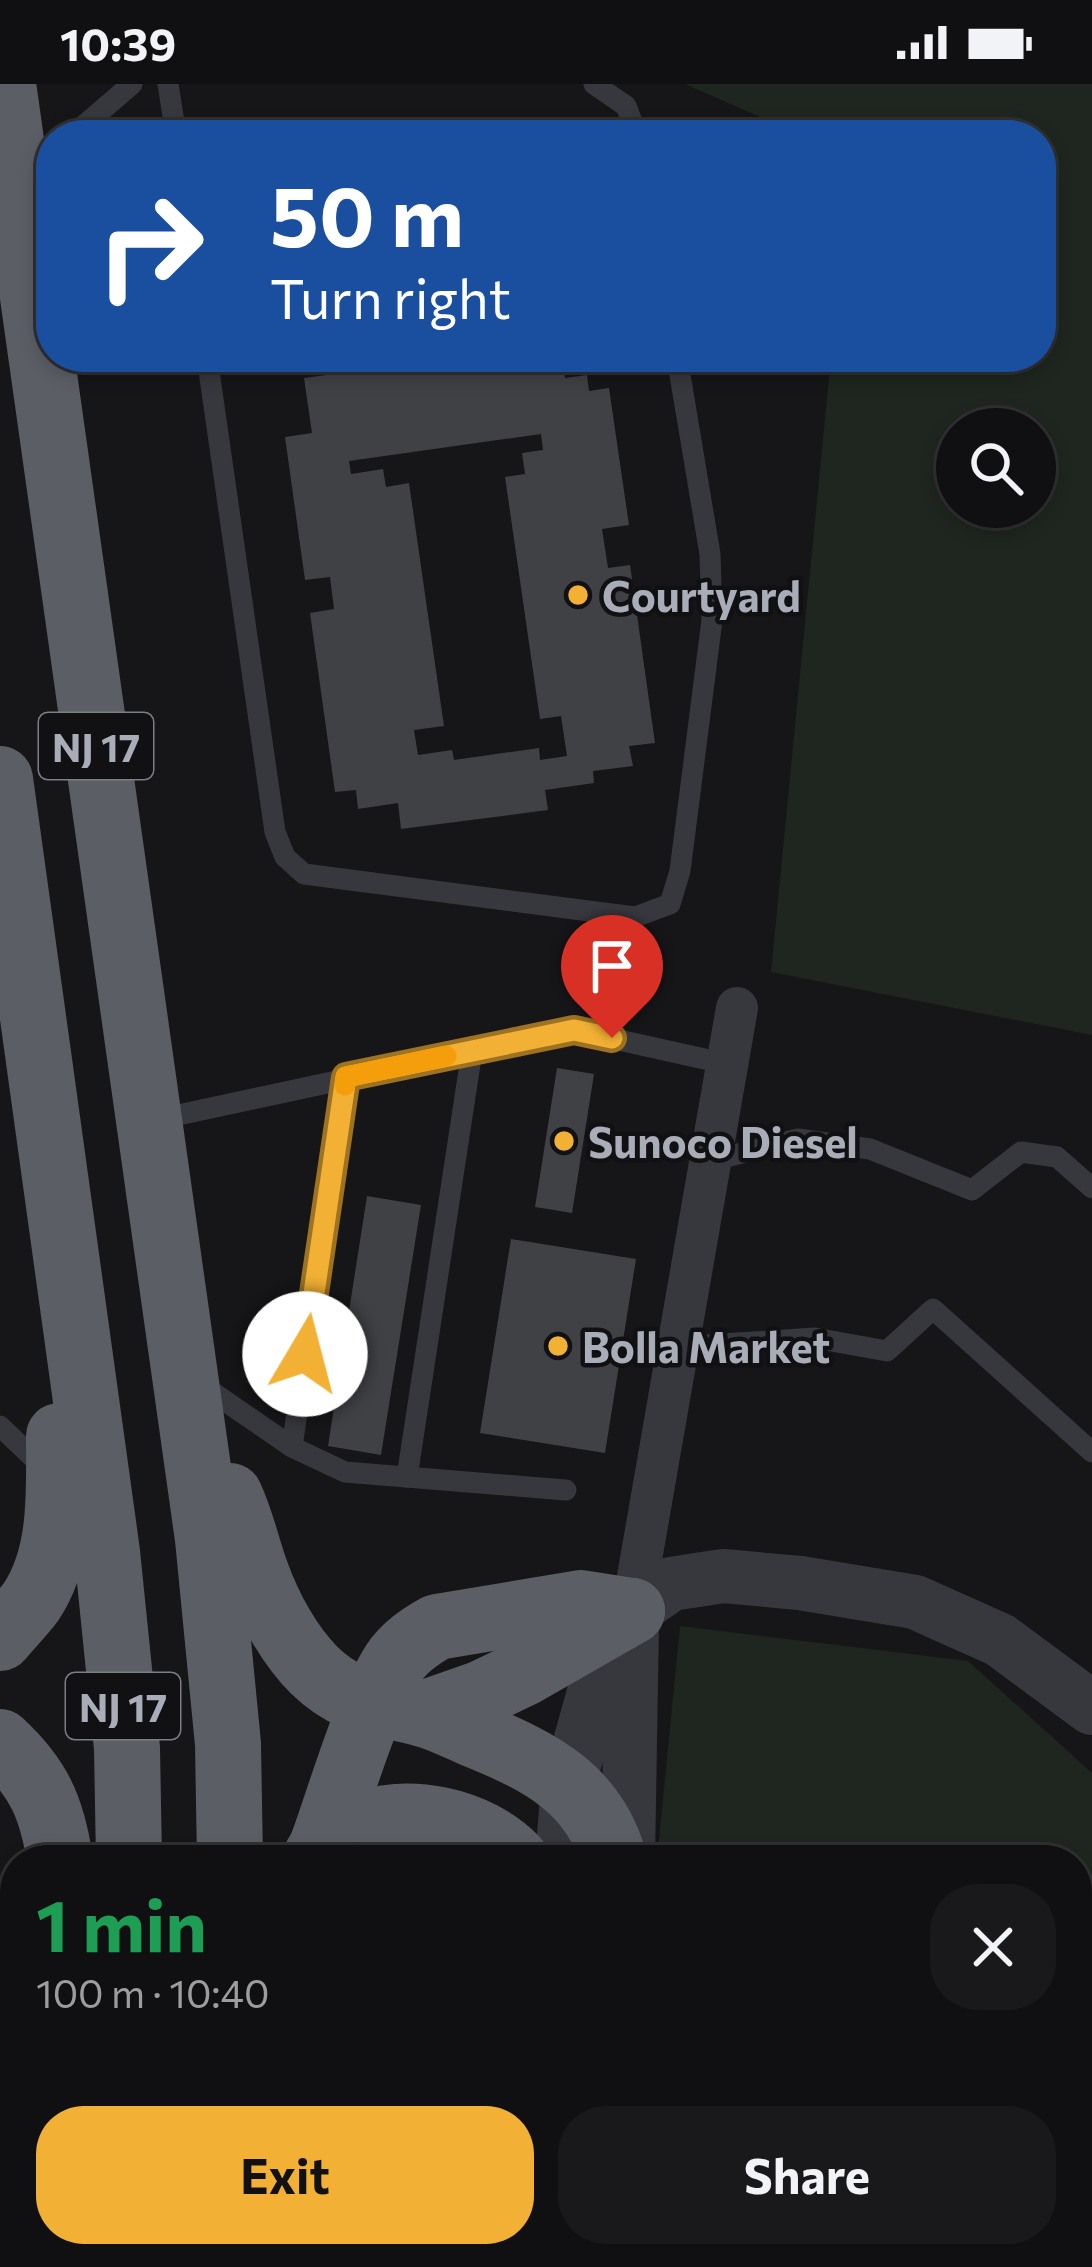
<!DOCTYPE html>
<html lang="en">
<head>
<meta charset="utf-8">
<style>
  :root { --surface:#101012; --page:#19191b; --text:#f1f3f6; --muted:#9c9d9f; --line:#303032; --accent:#f2b134 }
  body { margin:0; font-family:Commissioner,sans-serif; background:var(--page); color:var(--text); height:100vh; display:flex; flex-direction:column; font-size:45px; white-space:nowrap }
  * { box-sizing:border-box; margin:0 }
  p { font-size:39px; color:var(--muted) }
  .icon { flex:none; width:66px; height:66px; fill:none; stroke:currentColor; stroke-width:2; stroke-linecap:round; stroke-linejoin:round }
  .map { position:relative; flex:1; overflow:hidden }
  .drawer { position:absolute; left:0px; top:1761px; width:1092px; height:423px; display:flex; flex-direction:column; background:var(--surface); border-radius:48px 48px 0 0; box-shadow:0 6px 18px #0003,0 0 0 3px var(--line) }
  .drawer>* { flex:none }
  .top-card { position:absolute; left:36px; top:36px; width:1020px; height:252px; border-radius:48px; box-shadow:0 6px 18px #0003,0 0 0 3px var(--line); background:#1a4fa0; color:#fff; overflow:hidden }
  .buttons { position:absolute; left:936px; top:324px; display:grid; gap:24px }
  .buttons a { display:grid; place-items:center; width:120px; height:120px; border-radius:50%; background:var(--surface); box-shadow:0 6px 18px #0003,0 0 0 3px var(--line); font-size:60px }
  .pin { position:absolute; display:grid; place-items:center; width:102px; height:102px; color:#fff; margin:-123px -51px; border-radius:50% 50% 50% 0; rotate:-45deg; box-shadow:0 0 12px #0007 }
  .pin .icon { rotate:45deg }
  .me { position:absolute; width:132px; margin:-66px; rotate:8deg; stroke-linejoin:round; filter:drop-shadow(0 0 9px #0008) }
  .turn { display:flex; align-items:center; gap:42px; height:252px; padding:0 36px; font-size:54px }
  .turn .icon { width:156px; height:156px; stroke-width:2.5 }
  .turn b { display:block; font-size:84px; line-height:102px }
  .round { display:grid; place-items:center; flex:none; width:126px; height:126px; border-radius:48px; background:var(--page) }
  .head { display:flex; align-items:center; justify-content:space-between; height:204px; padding:0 36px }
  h1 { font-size:72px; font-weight:700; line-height:90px; color:#1e9e55 }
  .action { display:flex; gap:24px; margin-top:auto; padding:24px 36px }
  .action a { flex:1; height:138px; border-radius:48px; background:var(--accent); color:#111; font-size:48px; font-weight:700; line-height:138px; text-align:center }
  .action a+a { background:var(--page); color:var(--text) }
  .status { display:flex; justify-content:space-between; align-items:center; height:84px; padding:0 60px; background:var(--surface); direction:ltr }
  .status svg { height:33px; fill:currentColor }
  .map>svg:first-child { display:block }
  .green { fill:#1e261f; fill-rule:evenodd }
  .building { fill:#404145; fill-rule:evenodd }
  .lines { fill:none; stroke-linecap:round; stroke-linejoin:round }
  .service { stroke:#37383d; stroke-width:21 }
  .minor { stroke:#37383d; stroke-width:42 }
  .tertiary { stroke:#37383d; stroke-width:54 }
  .trunk { stroke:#5b5e65; stroke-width:66 }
  .route-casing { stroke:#9d7322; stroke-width:30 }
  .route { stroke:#f2b134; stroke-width:21 }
  .slow { stroke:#f59e0b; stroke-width:21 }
  .poi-dot { fill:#f2b134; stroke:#111113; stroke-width:4.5 }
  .labels { text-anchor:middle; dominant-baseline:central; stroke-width:9; stroke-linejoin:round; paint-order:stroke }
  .shield { fill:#111113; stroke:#7b7e86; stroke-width:3 }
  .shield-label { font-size:39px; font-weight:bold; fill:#a8adb8 }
  .poi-label { font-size:42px; font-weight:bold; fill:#a8adb8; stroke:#111113; text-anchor:start }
</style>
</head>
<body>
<div class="status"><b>10:39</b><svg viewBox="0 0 49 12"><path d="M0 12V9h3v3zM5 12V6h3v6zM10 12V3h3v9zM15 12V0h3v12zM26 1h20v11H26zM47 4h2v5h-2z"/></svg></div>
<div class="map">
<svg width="1092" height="2183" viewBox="0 0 1092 2183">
  <rect width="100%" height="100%" fill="#161618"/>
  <g class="green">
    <path d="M685 0H1092V951L771 888 831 273H1041V51H801ZM957 345H1035V423H957Z"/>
    <polygon points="680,1542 968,1577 1092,1689 1092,2183 988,2183 989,2169 1077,2169 1077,1776 657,1776"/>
  </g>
  <g class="building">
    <path d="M331 273H562L565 294 587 291 589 307 609 304 629 441 602 445 608 484 630 481 655 659 629 662 633 682 593 687 594 699 545 706 548 726 401 745 398 719 358 725 356 706 335 708 310 529 334 525 330 493 305 496 285 353 312 349 304 294 334 290ZM541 350 543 366 522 369 525 390 505 393 540 635 561 632 567 672 540 676 539 664 454 676 452 666 418 671 414 646 444 642 409 399 386 403 383 385 351 390 349 377Z"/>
    <polygon points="557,984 594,990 572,1129 535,1123"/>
    <polygon points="367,1112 421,1121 381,1371 328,1362"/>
    <polygon points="511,1155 636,1175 605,1369 480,1349"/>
    <polygon points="801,2169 885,2173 884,2183 800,2183"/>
  </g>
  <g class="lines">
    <g class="service">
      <polyline points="168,0 176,51"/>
      <polyline points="594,0 626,22 637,51"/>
      <polyline points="73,51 132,0"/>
      <polyline points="207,273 275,748 285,773 304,790 635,833 670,820 680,787 712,536 710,470 677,273"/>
      <polyline points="155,1036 574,946 727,980"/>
      <polyline points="710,1077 798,1055 870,1065 972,1106 1021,1068 1057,1073 1092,1104"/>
      <polyline points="676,1263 815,1254 887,1267 933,1225 1092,1368"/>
      <polyline points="202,1301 292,1363 345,1388 566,1406"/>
      <polyline points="0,1342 47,1387"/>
      <polyline points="292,1363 346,993"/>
      <polyline points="407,1393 472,967"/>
    </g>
    <polyline class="minor" points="632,1527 737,924"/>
    <g class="tertiary">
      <polyline points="562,1776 568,1702 598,1594 632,1527 671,1500 723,1492 800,1499 915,1518 1000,1556 1092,1624"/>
      <polyline points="628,1776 632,1539"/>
      <polyline points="672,2169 678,2183"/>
    </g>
    <g class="trunk">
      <polyline points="3,0 208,1455 228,1660 230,1776"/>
      <polyline points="0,695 107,1468 127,1664 129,1776"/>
      <path d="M230 1412C242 1438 247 1464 257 1491 269 1524 289 1561 314 1586 352 1623 379 1617 424 1630 441 1635 459 1644 475 1651 539 1677 594 1704 614 1776"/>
      <path d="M0 1554C10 1542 22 1530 31 1518 63 1470 59 1407 59 1352"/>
      <polyline points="423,1630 480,1610 522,1590 632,1527"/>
      <path d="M0 1658C39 1694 52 1724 60 1776"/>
      <path d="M322 1762C333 1756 344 1747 355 1742 407 1721 478 1736 516 1776"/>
      <path d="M314 1776 322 1762C342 1707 364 1627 394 1579 404 1563 421 1552 437 1543L581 1519 632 1527"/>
      <polyline points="89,2183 92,2169"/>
      <polyline points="195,2183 198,2169"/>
    </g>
  </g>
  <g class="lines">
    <g class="route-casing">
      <polyline id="route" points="305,1270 346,993 574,946 612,954"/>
    </g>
    <use href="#route" class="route"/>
    <polyline class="slow" points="345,1001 346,993 446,972"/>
  </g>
  <g class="poi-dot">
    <circle cx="578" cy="511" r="12"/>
    <circle cx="564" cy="1057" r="12"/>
    <circle cx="558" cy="1262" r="12"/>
  </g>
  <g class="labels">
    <g class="shield">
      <rect x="39" y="629" width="114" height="66" rx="9"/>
      <rect x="66" y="1589" width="114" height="66" rx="9"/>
    </g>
    <g class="shield-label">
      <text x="96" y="662">NJ 17</text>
      <text x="123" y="1622">NJ 17</text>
    </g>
    <g class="poi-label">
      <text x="602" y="511">Courtyard</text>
      <text x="588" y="1057">Sunoco Diesel</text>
      <text x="582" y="1262">Bolla Market</text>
    </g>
  </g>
</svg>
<div class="buttons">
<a><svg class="icon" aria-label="search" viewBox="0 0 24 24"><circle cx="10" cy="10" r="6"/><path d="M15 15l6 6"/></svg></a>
</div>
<div class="pin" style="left:612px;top:954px;background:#d93025"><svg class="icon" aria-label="arrive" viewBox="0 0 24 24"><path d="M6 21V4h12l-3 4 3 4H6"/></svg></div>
<svg class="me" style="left:305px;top:1270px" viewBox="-20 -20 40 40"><circle r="19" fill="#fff"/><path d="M0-13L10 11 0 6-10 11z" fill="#f2b134"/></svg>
<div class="top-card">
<div class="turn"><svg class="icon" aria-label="right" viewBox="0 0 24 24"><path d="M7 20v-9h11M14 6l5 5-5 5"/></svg><div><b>50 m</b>Turn right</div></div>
</div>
<section class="drawer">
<div class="head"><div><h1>1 min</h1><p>100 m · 10:40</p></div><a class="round"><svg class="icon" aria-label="close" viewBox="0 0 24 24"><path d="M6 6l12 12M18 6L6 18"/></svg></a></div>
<div class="action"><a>Exit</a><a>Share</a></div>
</section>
</div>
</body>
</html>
